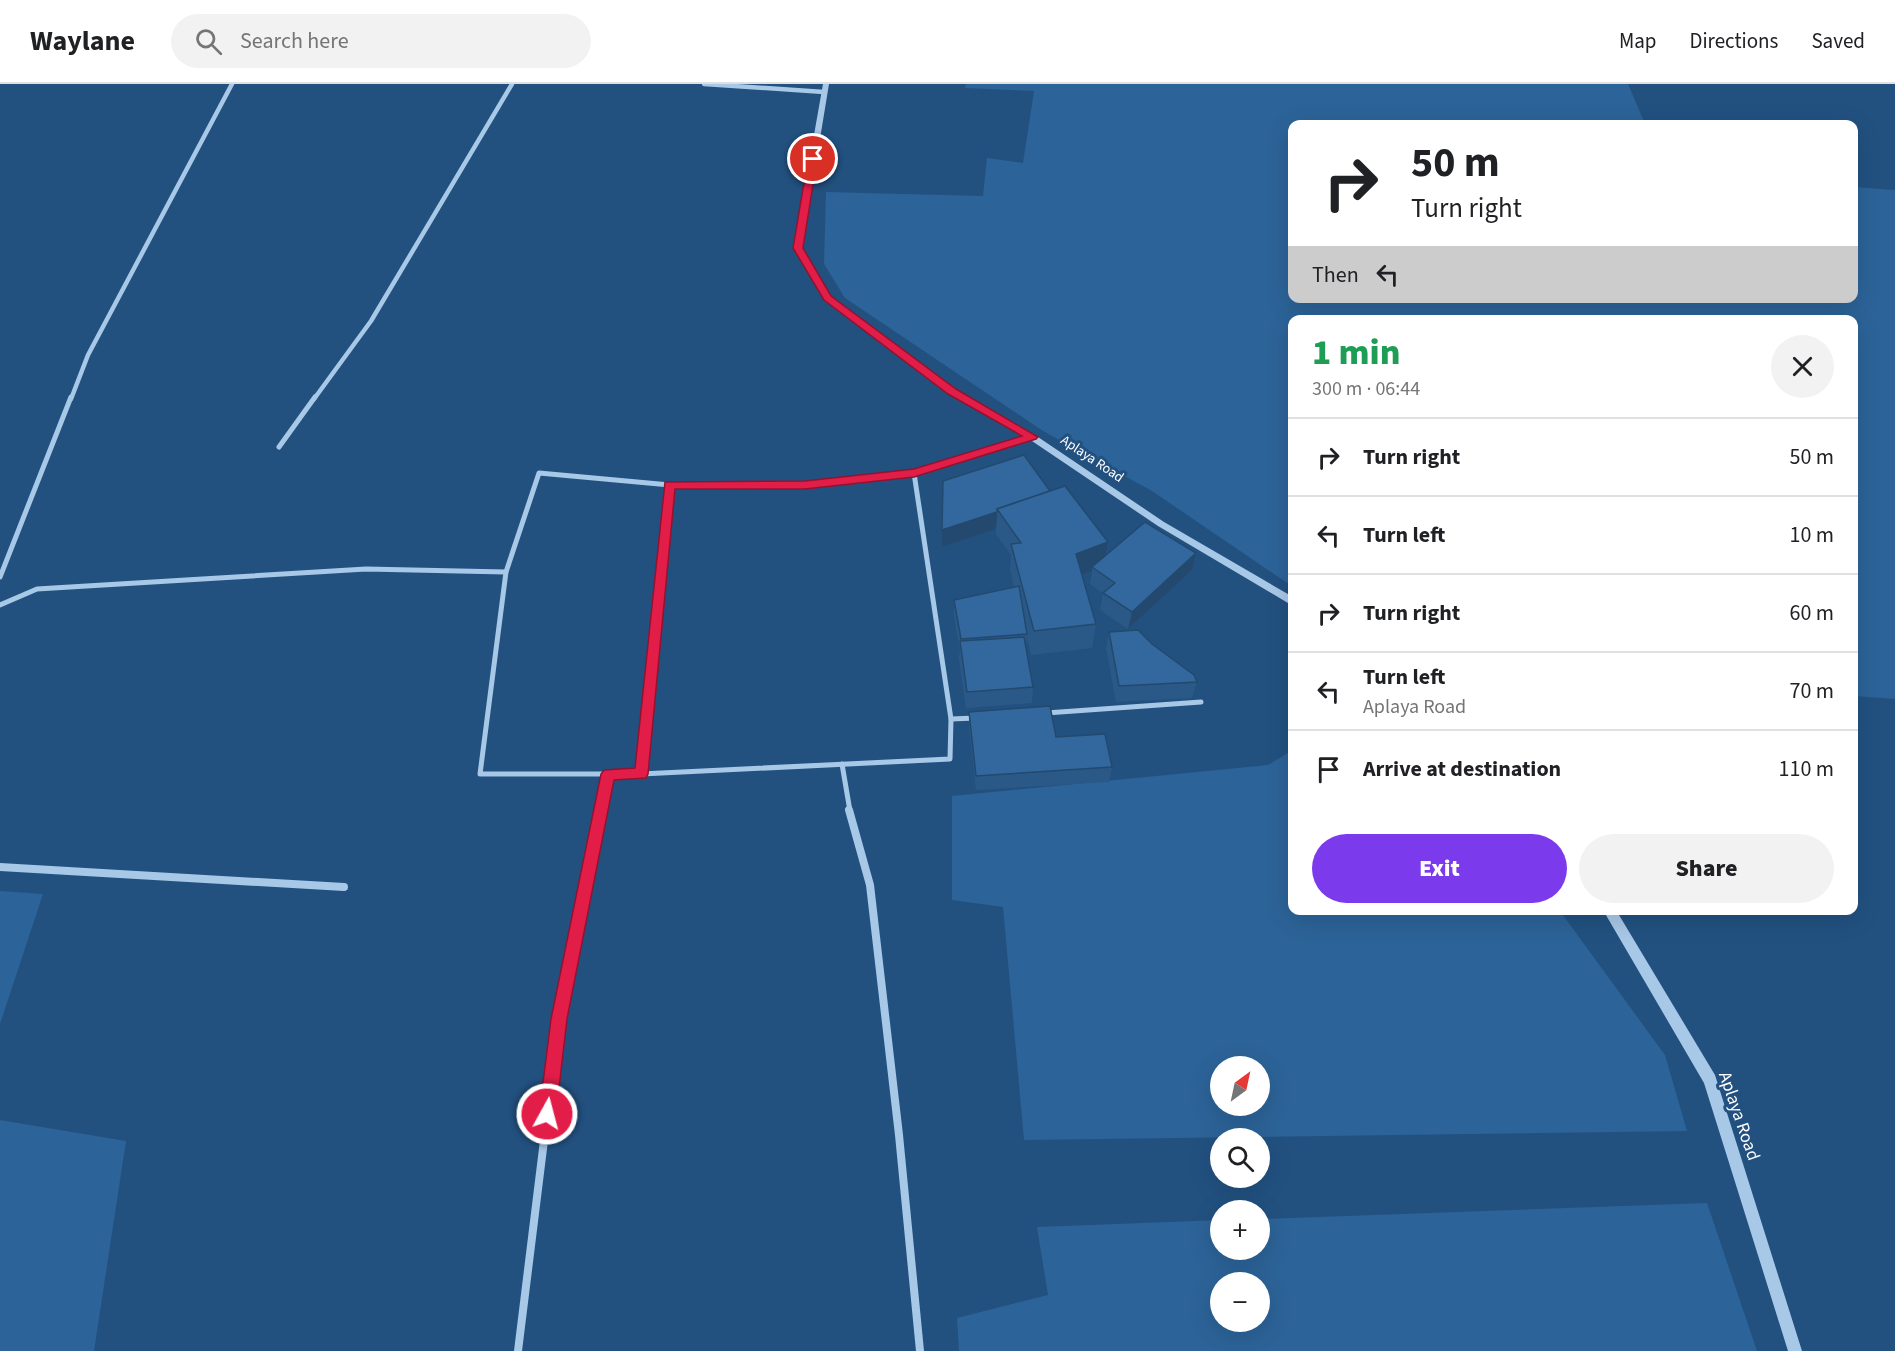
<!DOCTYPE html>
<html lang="en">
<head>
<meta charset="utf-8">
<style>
  :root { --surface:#fff; --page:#f2f2f2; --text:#202124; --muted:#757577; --line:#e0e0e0; --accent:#7c3aed }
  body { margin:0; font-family:"Source Sans 3",sans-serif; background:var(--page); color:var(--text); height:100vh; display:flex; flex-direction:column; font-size:22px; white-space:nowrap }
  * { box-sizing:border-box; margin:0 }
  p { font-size:20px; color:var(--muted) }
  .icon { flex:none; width:33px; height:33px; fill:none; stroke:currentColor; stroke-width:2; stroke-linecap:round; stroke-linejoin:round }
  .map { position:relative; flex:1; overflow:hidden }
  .sheet { position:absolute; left:1288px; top:231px; width:570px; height:600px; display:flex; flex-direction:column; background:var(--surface); border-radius:12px; box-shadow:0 6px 24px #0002 }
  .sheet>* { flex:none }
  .guide { position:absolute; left:1288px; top:36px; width:570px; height:183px; border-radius:12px; box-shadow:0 6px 24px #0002; background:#fff; color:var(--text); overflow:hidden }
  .needle { width:39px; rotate:33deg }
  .buttons { position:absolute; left:1210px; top:972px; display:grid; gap:12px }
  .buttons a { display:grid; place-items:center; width:60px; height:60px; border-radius:50%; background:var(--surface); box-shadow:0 6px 24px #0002; font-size:30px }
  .pin { position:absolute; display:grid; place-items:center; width:51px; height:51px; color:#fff; margin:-26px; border:3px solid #fff; border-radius:50%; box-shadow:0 2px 6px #0007 }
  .me { position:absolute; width:66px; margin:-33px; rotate:7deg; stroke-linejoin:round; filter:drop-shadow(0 0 4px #0008) }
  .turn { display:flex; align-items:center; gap:21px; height:126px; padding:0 24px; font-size:27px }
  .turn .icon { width:78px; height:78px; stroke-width:2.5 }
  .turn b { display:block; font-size:42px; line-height:51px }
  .then { display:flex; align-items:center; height:57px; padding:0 24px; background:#0003; gap:12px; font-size:22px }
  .round { display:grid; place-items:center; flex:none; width:63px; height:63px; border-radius:32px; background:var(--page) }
  .summary { display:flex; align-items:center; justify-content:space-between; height:102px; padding:0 24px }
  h1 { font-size:36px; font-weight:800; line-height:45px; color:#1e9e55 }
  .primary-button { display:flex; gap:12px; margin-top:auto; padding:12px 24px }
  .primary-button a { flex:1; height:69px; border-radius:36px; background:var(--accent); color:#fff; font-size:24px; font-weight:800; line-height:69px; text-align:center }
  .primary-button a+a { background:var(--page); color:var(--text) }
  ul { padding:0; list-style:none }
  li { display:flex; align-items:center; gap:18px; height:78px; padding:0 24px; border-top:2px solid var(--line) }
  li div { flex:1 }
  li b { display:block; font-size:22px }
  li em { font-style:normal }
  header { display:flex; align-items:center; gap:36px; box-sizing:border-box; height:84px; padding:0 30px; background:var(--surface); border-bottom:2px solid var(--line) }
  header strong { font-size:28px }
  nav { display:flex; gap:33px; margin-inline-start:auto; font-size:21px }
  .search { width:420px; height:54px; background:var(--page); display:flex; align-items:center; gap:15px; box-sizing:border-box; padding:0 21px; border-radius:33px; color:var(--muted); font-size:22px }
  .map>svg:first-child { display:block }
  .green { fill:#2c6398; fill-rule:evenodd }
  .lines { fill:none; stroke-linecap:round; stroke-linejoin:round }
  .minor-far2 { stroke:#a8c8e7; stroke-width:4.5 }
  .minor-far1 { stroke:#a8c8e7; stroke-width:5 }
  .minor { stroke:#a8c8e7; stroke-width:8 }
  .tertiary { fill:#a8c8e7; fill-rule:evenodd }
  .wall { fill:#2b5987 }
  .shaded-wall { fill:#23496e }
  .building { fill:#32689d; stroke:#23496e; stroke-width:1.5 }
  .route { fill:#e11d48; stroke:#92132f; stroke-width:1.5 }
  .labels { text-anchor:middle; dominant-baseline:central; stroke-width:6; stroke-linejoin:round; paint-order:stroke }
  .far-street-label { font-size:14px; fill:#fff; stroke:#225180 }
  .near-street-label { font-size:18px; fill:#fff; stroke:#225180 }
</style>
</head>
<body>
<header>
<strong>Waylane</strong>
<div class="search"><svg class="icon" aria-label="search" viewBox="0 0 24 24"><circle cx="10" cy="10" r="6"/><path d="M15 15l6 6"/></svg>Search here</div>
<nav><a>Map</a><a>Directions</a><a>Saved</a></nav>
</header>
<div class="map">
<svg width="1895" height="1267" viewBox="0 0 1895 1267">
  <rect width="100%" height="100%" fill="#225180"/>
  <g class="green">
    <polygon points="966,0 1628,0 1645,40 1293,40 1293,214 1854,214 1854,103 1895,106 1895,615 1854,612 1854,236 1293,236 1293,503 1152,407 1043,347 845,214 824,180 826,108 983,112 987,74 1023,79 1034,7 965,4"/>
    <path d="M1293 666V826L1560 827 1665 971 1687 1047 1024 1056 1003 823 952 816V712L1268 681ZM1221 982H1260V1022H1221Z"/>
    <polygon points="0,807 43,810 0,940"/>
    <polygon points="0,1036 126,1057 94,1267 0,1267"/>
    <path d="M1707 1119 1757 1267H959L957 1234 1048 1211 1037 1143 1221 1136V1166H1260V1135ZM1260 1198V1238H1221V1198Z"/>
  </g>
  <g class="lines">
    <g class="minor-far2">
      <polyline points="704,0 824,8"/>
      <polyline points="71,315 88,271 232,0"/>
      <polyline points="314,315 371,237 512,0"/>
    </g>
    <g class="minor-far1">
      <polyline points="279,363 315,313"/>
      <polygon points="539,389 670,401 805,401 914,389 951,635 950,675 641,690 480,690 506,488"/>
      <polyline points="914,389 1032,353"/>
      <polyline points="0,493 71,313"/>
      <polyline points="0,521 37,505 366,485 506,488"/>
      <polyline points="1046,629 1201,618"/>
      <polyline points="951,635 976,634"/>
      <polyline points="842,680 850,727"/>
      <polyline points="641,690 670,401"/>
      <polyline points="601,727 608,690"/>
    </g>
    <g class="minor">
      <polyline points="849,726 870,801 899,1051 920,1267"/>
      <polyline points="0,783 344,803"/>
      <polyline points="518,1267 559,935 601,726"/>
    </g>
    <g class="tertiary">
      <polygon points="823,0 829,0 802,164 830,213 955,305 1035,351 1164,438 1293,513 1293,522 1158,442 1029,355 949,309 824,216 794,164"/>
      <polygon points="1603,826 1616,826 1715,991 1802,1267 1788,1267 1704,999"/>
    </g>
  </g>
  <g class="wall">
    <polygon points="943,397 1050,407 1108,458 1106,472 1196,469 1192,486 1128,545 1100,526 1103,509 1090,500 1092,487 1082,491 1096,540 1092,564 1031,571 1027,553 1026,562 1033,603 1032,619 966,624 959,574 960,566 954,533 954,516 1014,503 1010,485 1011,471 996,450 996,445 942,463"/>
    <polygon points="1109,548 1152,560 1197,598 1192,614 1116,618 1106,564"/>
    <polygon points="969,628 1056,653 1112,683 1109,698 976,706 969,643"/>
  </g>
  <g class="shaded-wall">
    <polygon points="997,428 996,445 942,463 942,446"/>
    <polygon points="1108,458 1104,483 1092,483 1092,487 1072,494 1076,470"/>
    <polygon points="1196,469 1192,486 1128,545 1132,528"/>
  </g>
  <g class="building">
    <polygon points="1024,371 1050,407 997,425 997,428 942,446 943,397"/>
    <polygon points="1065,402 1108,458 1076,470 1096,540 1034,547 1011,460 1021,459 997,425"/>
    <polygon points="1145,438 1196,469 1132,528 1103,509 1115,499 1092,483"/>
    <polygon points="1019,502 1027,550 961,555 954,516"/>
    <polygon points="1138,546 1152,560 1194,591 1197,598 1119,602 1109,548"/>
    <polygon points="1024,553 1033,603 967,608 960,557"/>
    <polygon points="1050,622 1056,653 1105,650 1112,683 976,692 969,628"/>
  </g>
  <polygon class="route" points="813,72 817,75 803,164 831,212 956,305 1038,353 1036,355 914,393 805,405 675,405 648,690 646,694 614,696 567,935 556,1030 553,1036 547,1038 541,1036 539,1030 551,935 601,690 604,686 635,684 665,398 805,397 914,385 1022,352 948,310 824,216 793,164 808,75"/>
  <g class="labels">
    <g class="far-street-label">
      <text transform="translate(1092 375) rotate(34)">Aplaya Road</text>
    </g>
    <g class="near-street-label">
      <text transform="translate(1739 1032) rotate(71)">Aplaya Road</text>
    </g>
  </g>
</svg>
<div class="buttons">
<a><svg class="needle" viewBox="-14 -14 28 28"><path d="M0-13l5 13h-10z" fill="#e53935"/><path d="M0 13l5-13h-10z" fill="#757577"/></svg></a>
<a><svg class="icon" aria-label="search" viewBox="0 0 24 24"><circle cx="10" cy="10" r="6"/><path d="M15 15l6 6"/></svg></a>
<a>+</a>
<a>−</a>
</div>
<div class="pin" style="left:813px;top:75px;background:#d93025"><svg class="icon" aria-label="arrive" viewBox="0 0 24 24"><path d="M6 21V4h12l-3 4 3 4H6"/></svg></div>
<svg class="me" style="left:547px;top:1030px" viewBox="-20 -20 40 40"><circle r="17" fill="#e11d48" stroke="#fff" stroke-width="3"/><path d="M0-11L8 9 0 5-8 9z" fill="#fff"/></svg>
<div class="guide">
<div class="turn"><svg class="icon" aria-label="right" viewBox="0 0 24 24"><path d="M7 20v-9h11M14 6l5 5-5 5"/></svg><div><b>50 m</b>Turn right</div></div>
<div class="then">Then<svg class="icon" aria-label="left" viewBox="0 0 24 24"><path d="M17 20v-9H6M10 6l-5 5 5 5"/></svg></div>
</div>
<section class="sheet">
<div class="summary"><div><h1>1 min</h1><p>300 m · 06:44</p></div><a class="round"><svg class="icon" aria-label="close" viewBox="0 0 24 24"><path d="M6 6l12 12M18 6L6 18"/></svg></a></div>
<ul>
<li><svg class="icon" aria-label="right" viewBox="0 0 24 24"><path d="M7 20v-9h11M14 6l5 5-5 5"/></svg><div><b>Turn right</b></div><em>50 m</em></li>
<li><svg class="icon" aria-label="left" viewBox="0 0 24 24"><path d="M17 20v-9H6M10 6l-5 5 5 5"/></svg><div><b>Turn left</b></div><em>10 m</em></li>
<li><svg class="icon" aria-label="right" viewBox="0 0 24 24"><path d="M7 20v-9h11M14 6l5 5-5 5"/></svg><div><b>Turn right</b></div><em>60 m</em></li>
<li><svg class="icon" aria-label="left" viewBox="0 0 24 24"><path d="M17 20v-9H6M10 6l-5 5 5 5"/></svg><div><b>Turn left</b><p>Aplaya Road</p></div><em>70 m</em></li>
<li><svg class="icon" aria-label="arrive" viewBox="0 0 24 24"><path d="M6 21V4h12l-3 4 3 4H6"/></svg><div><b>Arrive at destination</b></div><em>110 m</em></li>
</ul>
<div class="primary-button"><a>Exit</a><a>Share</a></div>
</section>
</div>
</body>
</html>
